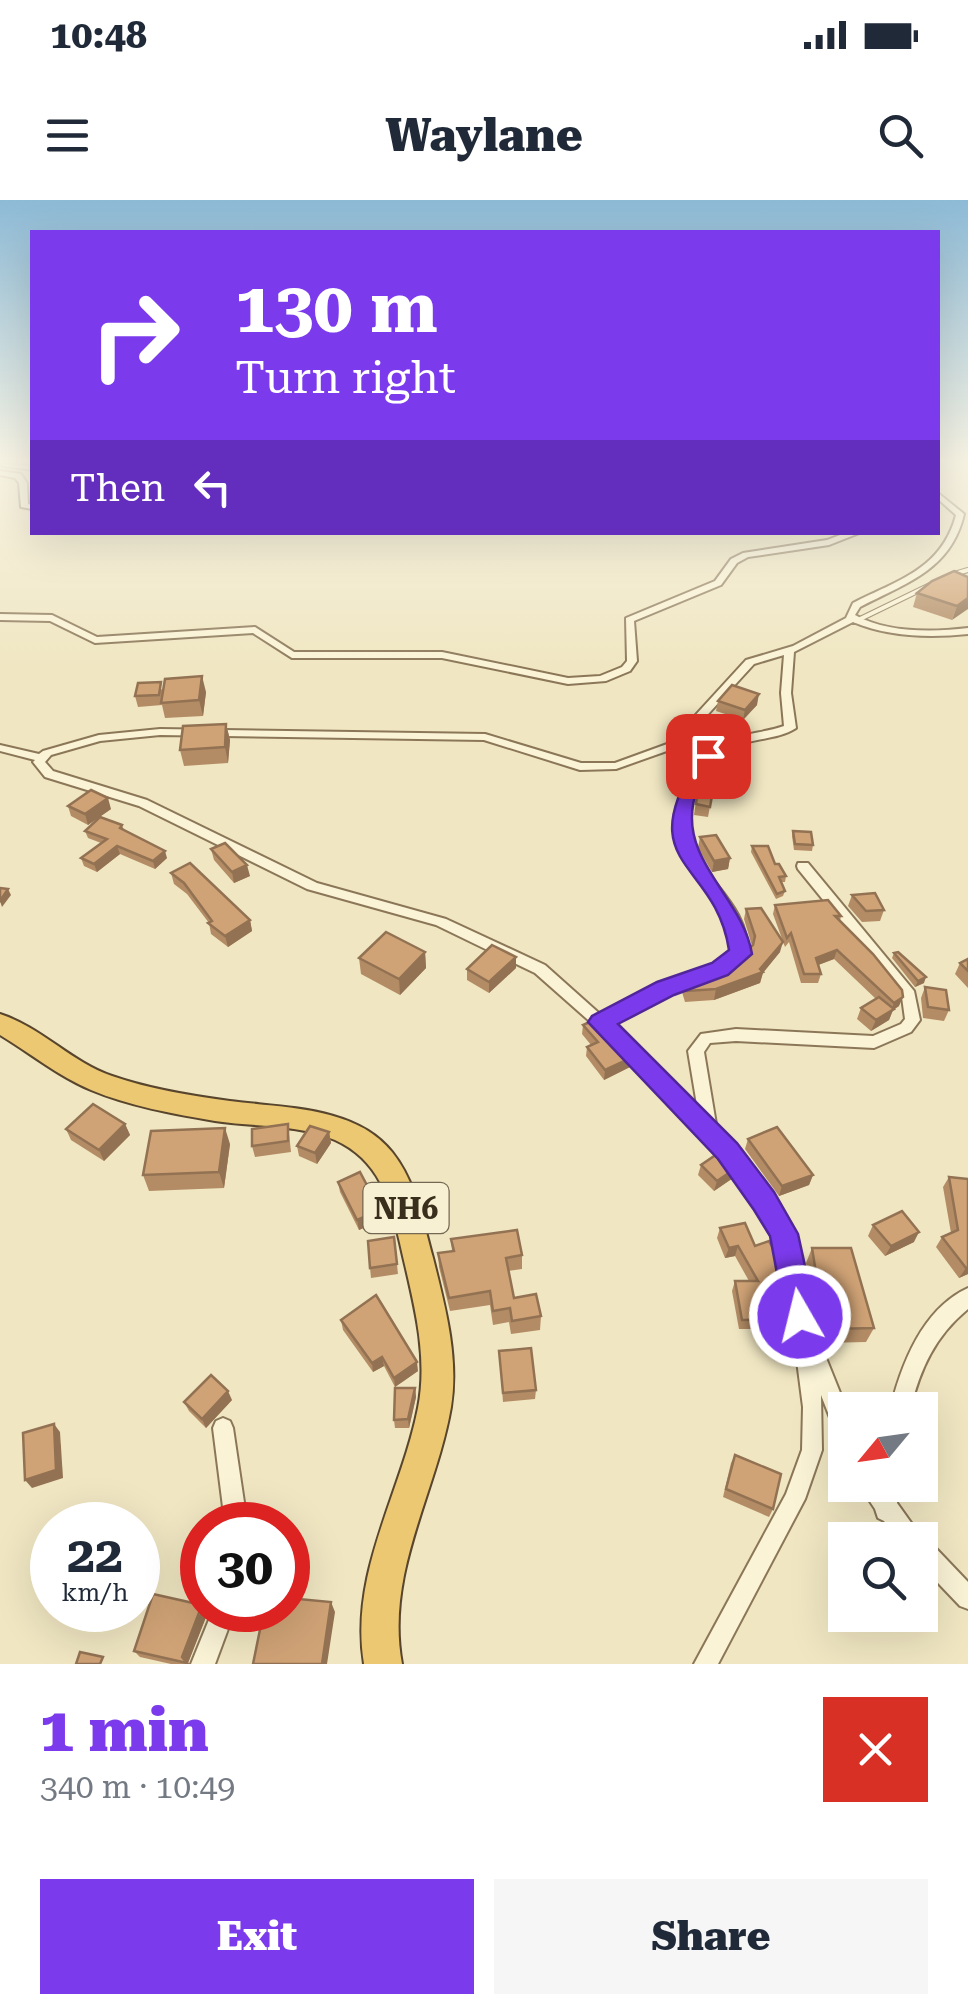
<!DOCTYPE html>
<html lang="en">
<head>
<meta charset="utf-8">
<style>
  :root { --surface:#fff; --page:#f6f6f7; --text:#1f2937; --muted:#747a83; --accent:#7c3aed }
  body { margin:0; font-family:"Roboto Serif",serif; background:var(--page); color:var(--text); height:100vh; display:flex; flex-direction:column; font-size:38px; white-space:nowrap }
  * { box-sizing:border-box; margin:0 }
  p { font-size:32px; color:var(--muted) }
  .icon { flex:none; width:55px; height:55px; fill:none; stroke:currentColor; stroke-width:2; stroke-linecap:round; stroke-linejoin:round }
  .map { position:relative; height:1464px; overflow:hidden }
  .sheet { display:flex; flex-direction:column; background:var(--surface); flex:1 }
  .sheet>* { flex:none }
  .banner { position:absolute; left:30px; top:30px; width:910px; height:305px; border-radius:0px; box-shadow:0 10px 40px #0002; background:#7c3aed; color:#fff; overflow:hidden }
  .needle { width:65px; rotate:241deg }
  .tools { position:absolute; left:828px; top:1192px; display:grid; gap:20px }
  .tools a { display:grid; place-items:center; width:110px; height:110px; border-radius:0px; background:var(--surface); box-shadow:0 10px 40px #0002; font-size:50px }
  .speed { position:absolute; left:30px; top:1302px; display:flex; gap:20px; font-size:50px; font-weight:700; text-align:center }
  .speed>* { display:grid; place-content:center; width:130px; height:130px; border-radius:50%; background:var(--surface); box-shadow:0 10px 40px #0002; line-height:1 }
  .speed small { font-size:25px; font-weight:400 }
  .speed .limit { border:15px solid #d22; background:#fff; color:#111 }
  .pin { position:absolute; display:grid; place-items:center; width:85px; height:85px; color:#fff; margin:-42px; border-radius:20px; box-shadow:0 5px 15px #0006 }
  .me { position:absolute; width:110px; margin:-55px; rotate:352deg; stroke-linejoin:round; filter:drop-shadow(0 0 8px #0008) }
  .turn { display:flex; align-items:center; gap:35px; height:210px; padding:0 40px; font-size:45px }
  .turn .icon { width:130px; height:130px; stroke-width:2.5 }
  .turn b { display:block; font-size:70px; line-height:85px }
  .then { display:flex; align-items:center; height:95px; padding:0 40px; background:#0003; gap:20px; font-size:38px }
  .round { display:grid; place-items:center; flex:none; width:105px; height:105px; border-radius:0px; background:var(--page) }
  .head { display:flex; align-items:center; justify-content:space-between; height:170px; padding:0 40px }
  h1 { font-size:60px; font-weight:800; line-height:75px; color:var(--accent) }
  .cta { display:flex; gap:20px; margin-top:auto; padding:20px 40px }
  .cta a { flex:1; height:115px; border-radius:0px; background:var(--accent); color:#fff; font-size:40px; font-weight:800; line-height:115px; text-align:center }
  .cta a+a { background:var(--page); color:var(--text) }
  .status { display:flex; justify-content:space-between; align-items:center; height:70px; padding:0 50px; background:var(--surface); direction:ltr }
  .status svg { height:28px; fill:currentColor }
  header { display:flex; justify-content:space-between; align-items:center; height:130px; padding:0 40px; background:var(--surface); font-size:45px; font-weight:800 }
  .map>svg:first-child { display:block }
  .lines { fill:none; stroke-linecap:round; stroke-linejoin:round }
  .service-casing { stroke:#8b7758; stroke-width:6 }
  .minor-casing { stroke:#8b7758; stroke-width:4 }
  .trunk-casing { stroke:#58452d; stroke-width:4 }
  .service { stroke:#faf3d6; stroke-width:4 }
  .minor { fill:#faf3d6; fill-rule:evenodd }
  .trunk { fill:#ecc873; fill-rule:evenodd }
  .wall { fill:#b38c65 }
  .shaded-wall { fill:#927253 }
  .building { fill:#d0a376; stroke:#927253; stroke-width:2.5 }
  .route { fill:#7c3aed; stroke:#51269a; stroke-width:2.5 }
  .labels { text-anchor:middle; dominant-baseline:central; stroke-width:10; stroke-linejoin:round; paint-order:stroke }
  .shield { fill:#f7f0d2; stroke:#736853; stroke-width:2.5 }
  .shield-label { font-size:30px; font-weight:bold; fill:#3a2e1d }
</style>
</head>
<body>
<div class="status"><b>10:48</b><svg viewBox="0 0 49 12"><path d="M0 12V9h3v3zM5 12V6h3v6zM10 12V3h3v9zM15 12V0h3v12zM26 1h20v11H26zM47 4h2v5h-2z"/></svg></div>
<header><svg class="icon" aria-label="menu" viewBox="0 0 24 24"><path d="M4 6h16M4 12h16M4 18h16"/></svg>Waylane<svg class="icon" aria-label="search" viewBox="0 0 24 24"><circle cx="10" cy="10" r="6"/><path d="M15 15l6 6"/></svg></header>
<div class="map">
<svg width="968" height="1464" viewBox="0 0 968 1464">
  <rect width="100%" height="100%" fill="#f0e6c2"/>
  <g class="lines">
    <g class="service-casing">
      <g id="service">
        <polyline points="951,375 968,370"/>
        <polyline points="856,421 930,385"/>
      </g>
    </g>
    <g class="minor-casing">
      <g id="minor">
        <polygon points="0,264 32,266 32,270 3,266"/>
        <polygon points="0,271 21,274 27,283 28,304 32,305 32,309 21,307 19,283 15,278 0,275"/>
        <path d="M938 293 964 314C951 370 906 383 860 407L855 415C886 433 934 432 968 428V434C931 438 888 437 853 422L794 452 791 493 796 528C774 542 744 537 722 553 706 563 697 579 692 598 673 673 747 687 748 753L725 773 671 792 611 823 698 911 688 851 701 834 736 829 873 836 901 824 905 819 902 797 798 669 797 666 798 663H808L914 791 920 820 911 832 874 848 736 841 710 843 704 852 717 930 733 946 770 996 793 1033 803 1068 812 1131 816 1133 847 1210 845 1241 838 1238 821 1195 822 1250 805 1299 718 1464H694L786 1294 802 1250 803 1207 785 1068 776 1036 758 1006 721 956 595 826 535 773 436 725 307 689 139 606 45 577 33 562 35 560 0 551V545L39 554 43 551 99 535 160 529 485 534 581 563H615L670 543 746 460 793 446 846 418 853 403C898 380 942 369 956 315L938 299ZM784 455 781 493 784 526C764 533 743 533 724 542 676 565 663 629 692 670 710 698 734 716 734 751L715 765 661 784 601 815 545 765 446 719 317 683 147 600 53 571 45 562 51 555 100 541 160 535 484 540 580 570 616 569 678 547 754 464Z"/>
        <polygon points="848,332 862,332 829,345 748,357 737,363 721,385 634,421 637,461 630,471 606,481 568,484 442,458 292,458 253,433 95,443 50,421 0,420 0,414 52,415 97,437 255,427 294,452 442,452 568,478 600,476 622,467 627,461 626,418 715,381 731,359 743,353 827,340"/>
        <path d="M968 1088V1109C935 1136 920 1169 910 1210H890C901 1165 922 1109 968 1088Z"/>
        <polygon points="223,1218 230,1221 233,1228 245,1309 257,1317 260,1325 231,1325 224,1315 213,1228 216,1221"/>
        <polygon points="859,1285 899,1285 897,1303 922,1338 928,1340 968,1382 968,1409 960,1406 920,1364 920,1340 899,1340 884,1321 878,1318 875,1309"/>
        <polygon points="213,1410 235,1410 215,1464 191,1464"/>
      </g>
    </g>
    <g class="trunk-casing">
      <path id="trunk" d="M0 814C41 827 71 862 112 876 149 889 192 896 230 901 283 908 356 906 392 952 416 982 423 1022 433 1058 445 1106 459 1157 451 1207 436 1294 385 1373 402 1464H364C349 1373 401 1294 418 1208 429 1153 412 1097 400 1043 390 999 379 960 335 940 298 924 254 927 215 921 174 914 129 906 91 890 58 876 30 853 0 835Z"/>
    </g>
    <use href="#service" class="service"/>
    <use href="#minor" class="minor"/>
    <use href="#trunk" class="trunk"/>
  </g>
  <g class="wall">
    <polygon points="968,377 952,420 913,407 917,393"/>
    <polygon points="163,489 206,492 203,516 165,518 162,505 138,507 135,496"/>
    <polygon points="718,501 757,505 743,520 716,511"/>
    <polygon points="226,524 230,540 228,563 184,566 180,550"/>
    <polygon points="698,588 713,590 708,617 694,615"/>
    <polygon points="68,606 111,609 88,625 71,616"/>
    <polygon points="122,625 124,630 167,658 155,669 120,654 97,672 84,666 81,658 101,643 88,638 85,631"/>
    <polygon points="793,631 813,645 812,651 794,650 792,636"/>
    <polygon points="700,637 730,658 728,669 712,672 698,648"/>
    <polygon points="752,646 775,664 786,676 785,682 781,682 785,691 783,696 776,699 751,652"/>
    <polygon points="211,649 250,676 234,683 214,660"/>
    <polygon points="171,673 250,720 252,731 228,747 211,734 209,723 187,694 174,684"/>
    <polygon points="852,695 884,710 880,721 862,722 848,706"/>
    <polygon points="775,705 841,716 840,721 899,806 893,810 889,820 871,831 857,819 861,808 876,799 834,759 818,765 821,774 818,783 801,783 789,742 785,747 773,714"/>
    <polygon points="746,709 780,752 763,772 760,783 714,800 685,802 682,792 684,782 729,766 752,746 744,719"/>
    <polygon points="425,752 426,768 400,795 361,774 359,758"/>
    <polygon points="894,753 924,783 915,787 892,758"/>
    <polygon points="516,757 516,768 489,793 467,780 467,769"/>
    <polygon points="968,759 968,788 955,774 960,763"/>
    <polygon points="925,787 949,810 944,821 923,818 921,798"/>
    <polygon points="583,825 630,867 604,880 586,856 587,847 591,845 582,834"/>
    <polygon points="125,924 130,935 104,961 71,940 66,929"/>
    <polygon points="288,924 291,952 255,957 252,946"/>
    <polygon points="329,932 331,943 317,964 299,956 297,946"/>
    <polygon points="748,939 813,975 809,985 779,996 745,949"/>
    <polygon points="230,944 224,988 149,991 143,975"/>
    <polygon points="701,965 736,968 733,978 714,991 698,975"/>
    <polygon points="949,977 968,1074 959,1078 936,1047 942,1037 951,1033 943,987"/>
    <polygon points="338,982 380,1010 381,1020 359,1030 340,992"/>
    <polygon points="873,1025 914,1042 885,1056 868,1036"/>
    <polygon points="720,1028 755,1046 783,1065 778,1075 787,1119 783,1129 739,1129 732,1091 735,1081 749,1081 735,1056 725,1058 717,1038"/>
    <polygon points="394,1037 398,1074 371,1078 370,1068"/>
    <polygon points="451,1039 522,1055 522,1069 508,1071 514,1098 541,1116 540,1130 511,1134 509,1122 493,1125 490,1105 450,1111 439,1067 438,1053 452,1051"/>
    <polygon points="812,1048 874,1128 866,1142 824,1143 815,1125 806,1063"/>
    <polygon points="341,1120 418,1171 395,1187 384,1166 373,1172 343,1130"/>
    <polygon points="499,1151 536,1190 535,1199 503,1202"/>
    <polygon points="415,1188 416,1197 409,1228 395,1228 394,1220"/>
    <polygon points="232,1200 206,1228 189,1211 184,1202"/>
    <polygon points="735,1255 773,1309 769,1317 723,1297 731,1263"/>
    <polygon points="208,1412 188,1463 188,1464 171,1464 140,1457 134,1451"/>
  </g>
  <g class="shaded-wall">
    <polygon points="968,398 968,409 952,420 957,406"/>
    <polygon points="202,476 206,492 203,516 199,500"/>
    <polygon points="759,494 757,505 743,520 745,510"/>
    <polygon points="226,524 230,540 228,563 225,547"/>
    <polygon points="108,598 111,609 88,625 85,614"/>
    <polygon points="117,646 120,654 97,672 94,664"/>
    <polygon points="165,651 167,658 155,669 153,661"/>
    <polygon points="730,658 728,669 712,672 714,661"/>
    <polygon points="247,665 250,676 234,683 232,672"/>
    <polygon points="8,689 11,695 2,707 0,701"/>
    <polygon points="250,720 252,731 228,747 225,736"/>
    <polygon points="783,742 780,752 763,773 760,783 714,800 716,789 760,769"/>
    <polygon points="837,750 834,759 813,767 816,758"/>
    <polygon points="425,752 426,768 400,795 399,779"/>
    <polygon points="516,757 516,768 489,793 489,782"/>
    <polygon points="926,777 924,783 915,787 918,781"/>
    <polygon points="903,797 899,806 893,810 889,820 871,831 876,820 891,811 894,803"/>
    <polygon points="631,858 630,867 604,880 605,870"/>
    <polygon points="125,924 130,935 104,961 99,950"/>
    <polygon points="225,928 230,944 224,988 219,972"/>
    <polygon points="329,932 331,943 317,964 315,953"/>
    <polygon points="736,968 733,978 714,991 717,981"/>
    <polygon points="813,975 809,985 779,996 782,986"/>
    <polygon points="380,1010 381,1020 359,1030 357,1020"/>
    <polygon points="919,1032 914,1042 885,1056 891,1046"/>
    <polygon points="738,1046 735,1056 725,1058 729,1048"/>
    <polygon points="968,1067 968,1074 959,1078 966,1068"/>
    <polygon points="382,1157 384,1166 373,1172 372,1163"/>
    <polygon points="417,1162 418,1171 395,1187 394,1178"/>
    <polygon points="415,1188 416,1197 409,1228 408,1219"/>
    <polygon points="228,1191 232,1200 206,1228 202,1219"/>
    <polygon points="54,1224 60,1232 63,1278 32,1288 25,1280"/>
    <polygon points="331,1402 335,1412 327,1464 322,1464"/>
    <polygon points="202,1408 202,1410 207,1410 208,1412 188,1463 182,1457"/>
  </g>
  <g class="building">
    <polygon points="954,371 968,377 968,398 957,406 917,393 932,381"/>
    <polygon points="202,476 199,500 161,503 165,479"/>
    <polygon points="161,482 159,495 135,496 138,483"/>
    <polygon points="732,485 759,494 745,510 718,501"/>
    <polygon points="226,524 225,547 180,550 183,526"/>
    <polygon points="698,588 713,590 710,607 696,604"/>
    <polygon points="91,590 108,598 85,614 68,606"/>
    <polygon points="100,617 122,625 120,628 165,651 153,661 117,646 94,664 81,658 107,639 85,631"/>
    <polygon points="793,631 811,632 813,645 795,644"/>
    <polygon points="716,635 730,658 714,661 700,637"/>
    <polygon points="225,643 247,665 232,672 211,649"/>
    <polygon points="752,646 768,646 775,664 779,664 786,676 779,677 785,691 777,694"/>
    <polygon points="190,663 250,720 225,736 208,723 212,721 184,683 171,673"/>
    <polygon points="0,688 8,689 0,701"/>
    <polygon points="875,693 884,710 866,711 852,695"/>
    <polygon points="828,700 841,716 835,716 873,754 902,790 903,797 894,803 837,750 816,758 821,774 804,774 791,733 787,738 775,705"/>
    <polygon points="761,708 783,742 760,769 763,772 716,789 687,791 684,782 729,766 753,745 755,736 746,709"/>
    <polygon points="386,732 425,752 399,779 359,758"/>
    <polygon points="492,745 516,757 489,782 467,769"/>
    <polygon points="898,752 926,777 918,781 894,753"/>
    <polygon points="968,759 968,771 960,763"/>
    <polygon points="925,787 946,790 949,810 928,807"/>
    <polygon points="879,797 894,809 876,820 861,808"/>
    <polygon points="594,820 631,858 605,870 587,847 598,842 583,825"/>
    <polygon points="93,904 125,924 99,950 66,929"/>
    <polygon points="288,924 288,941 252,946 252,929"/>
    <polygon points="310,926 329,932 315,953 297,946"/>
    <polygon points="777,927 813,975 782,986 748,939"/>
    <polygon points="225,928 219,972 143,975 151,931"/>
    <polygon points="723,950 736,968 717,981 701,965"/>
    <polygon points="360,972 380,1010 357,1020 338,982"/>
    <polygon points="949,977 968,979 968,1067 966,1068 942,1037 958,1030"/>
    <polygon points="902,1011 919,1032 891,1046 873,1025"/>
    <polygon points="745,1023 755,1046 769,1041 783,1065 776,1067 787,1119 742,1120 735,1081 758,1081 738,1046 729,1048 720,1028"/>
    <polygon points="517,1030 522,1055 506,1058 514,1098 536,1094 541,1116 512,1121 510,1108 493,1111 490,1091 449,1098 438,1053 454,1051 451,1039"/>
    <polygon points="394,1037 397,1064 370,1068 368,1041"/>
    <polygon points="812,1048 851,1048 874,1128 831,1129 822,1110"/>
    <polygon points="376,1095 417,1162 394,1178 382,1157 372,1163 341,1120"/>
    <polygon points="531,1148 536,1190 503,1193 499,1151"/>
    <polygon points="211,1175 228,1191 202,1219 184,1202"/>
    <polygon points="395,1188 415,1188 408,1219 394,1220"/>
    <polygon points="54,1224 56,1270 25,1280 23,1233"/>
    <polygon points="735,1255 781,1274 773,1309 726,1289"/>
    <polygon points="153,1394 202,1405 182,1457 187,1463 134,1451"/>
    <polygon points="288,1398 331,1402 322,1464 253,1464 264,1410 288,1410"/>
    <polygon points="80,1452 103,1457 100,1464 76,1464"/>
  </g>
  <linearGradient id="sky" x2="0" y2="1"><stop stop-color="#8dbad6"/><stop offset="0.56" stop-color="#f8f4e4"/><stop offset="1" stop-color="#f8f4e4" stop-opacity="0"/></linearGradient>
  <rect width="968" height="468" fill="url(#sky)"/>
  <path class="route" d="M702 552 718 556C710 570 695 589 693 605 683 663 743 699 752 754L728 775 674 795 618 824 737 943 774 992 798 1034 816 1116 811 1126 800 1131 789 1126 785 1116 770 1036 754 1010 718 959 588 822 592 816 657 782 712 763 729 750C715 657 627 669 702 552Z"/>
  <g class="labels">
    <rect class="shield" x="363.5" y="983" width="85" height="50" rx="8"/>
    <g class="shield-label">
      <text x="406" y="1008">NH6</text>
    </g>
  </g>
</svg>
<div class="tools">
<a><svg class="needle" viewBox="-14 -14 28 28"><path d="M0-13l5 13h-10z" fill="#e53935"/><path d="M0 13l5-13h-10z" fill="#747a83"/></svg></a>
<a><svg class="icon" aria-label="search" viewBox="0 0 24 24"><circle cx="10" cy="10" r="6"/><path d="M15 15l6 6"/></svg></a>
</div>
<div class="speed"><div>22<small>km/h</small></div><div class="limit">30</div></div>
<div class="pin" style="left:708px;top:556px;background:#d93025"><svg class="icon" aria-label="arrive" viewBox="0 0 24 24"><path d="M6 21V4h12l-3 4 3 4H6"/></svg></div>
<svg class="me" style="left:800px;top:1116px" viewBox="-20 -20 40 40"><circle r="17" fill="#7c3aed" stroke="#fff" stroke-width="3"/><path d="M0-11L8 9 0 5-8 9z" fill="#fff"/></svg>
<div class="banner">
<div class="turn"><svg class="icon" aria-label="right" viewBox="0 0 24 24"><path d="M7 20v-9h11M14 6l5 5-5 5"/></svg><div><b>130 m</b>Turn right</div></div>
<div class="then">Then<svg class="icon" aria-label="left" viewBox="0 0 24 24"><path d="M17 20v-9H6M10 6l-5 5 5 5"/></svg></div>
</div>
</div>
<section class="sheet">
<div class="head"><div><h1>1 min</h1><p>340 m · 10:49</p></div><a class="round" style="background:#d93025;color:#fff"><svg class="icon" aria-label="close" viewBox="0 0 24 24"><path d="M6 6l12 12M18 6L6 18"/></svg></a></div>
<div class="cta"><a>Exit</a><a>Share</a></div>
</section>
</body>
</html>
